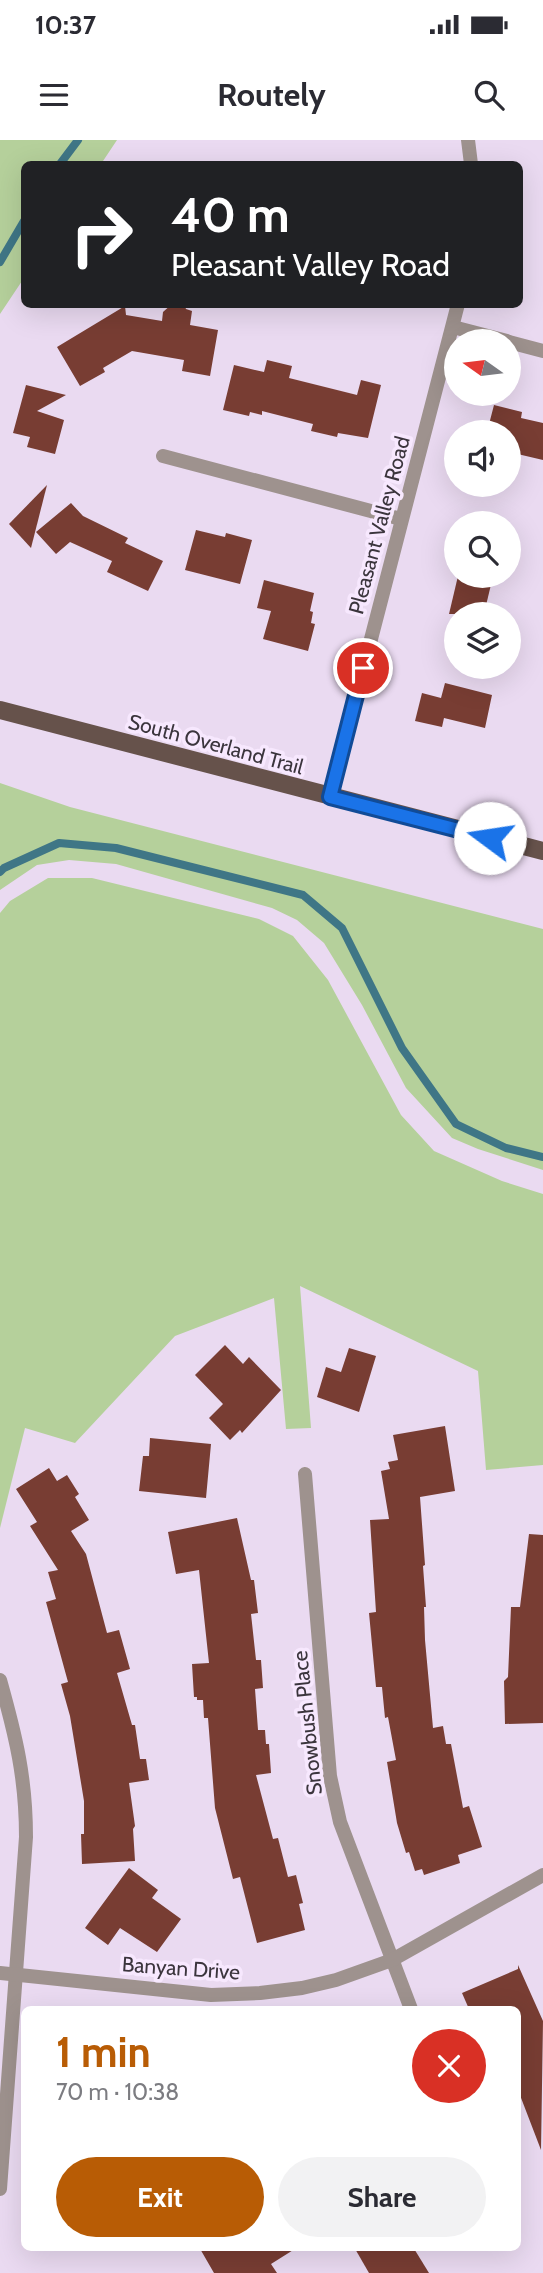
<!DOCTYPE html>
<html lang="en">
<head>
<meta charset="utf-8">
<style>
  :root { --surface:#fff; --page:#f2f2f3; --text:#2b2b33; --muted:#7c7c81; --accent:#b85c05 }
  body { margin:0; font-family:Cabin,sans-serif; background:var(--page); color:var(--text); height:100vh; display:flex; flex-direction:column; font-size:26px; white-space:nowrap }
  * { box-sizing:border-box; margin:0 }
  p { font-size:23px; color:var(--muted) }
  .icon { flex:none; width:38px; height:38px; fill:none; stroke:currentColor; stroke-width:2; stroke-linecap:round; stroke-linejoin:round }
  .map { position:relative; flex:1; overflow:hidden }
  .drawer { position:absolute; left:21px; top:1866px; width:500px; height:245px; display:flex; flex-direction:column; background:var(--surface); border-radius:10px; box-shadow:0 7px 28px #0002 }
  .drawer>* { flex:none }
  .top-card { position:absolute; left:21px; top:21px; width:502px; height:147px; border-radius:10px; box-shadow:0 7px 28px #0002; background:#202124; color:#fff; overflow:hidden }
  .needle { width:46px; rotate:284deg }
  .fabs { position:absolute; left:444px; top:189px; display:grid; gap:14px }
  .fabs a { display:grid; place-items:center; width:77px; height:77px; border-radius:50%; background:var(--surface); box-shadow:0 7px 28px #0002; font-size:35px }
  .pin { position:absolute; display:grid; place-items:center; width:60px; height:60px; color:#fff; margin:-30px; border:4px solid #fff; border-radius:50%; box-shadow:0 2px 7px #0007 }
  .me { position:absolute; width:77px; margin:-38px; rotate:284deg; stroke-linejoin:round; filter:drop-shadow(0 0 5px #0008) }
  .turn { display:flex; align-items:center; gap:24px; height:147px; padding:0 35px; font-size:32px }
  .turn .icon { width:91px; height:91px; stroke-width:2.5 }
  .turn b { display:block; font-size:49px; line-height:60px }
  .round { display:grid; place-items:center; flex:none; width:74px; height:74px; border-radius:37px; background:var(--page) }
  .head { display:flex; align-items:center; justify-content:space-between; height:119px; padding:0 35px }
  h1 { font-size:42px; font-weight:800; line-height:52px; color:var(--accent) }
  .cta { display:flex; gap:14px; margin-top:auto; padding:14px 35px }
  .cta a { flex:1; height:80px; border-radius:42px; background:var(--accent); color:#fff; font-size:28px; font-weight:800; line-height:80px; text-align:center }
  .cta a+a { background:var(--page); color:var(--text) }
  .status { display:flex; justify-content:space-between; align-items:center; height:49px; padding:0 35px; background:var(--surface); direction:ltr }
  .status svg { height:19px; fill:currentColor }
  header { display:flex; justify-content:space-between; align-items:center; height:91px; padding:0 35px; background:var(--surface); font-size:32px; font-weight:800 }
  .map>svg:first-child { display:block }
  .green { fill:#b5d09b }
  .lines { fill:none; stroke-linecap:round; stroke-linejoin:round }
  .stream { stroke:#3f7686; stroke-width:8 }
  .building { fill:#783d33 }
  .street { stroke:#9e928e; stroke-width:14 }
  .primary { stroke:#66524b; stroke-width:18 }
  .route-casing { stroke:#114b97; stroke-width:18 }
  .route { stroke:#1a73e8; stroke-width:12 }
  .labels { text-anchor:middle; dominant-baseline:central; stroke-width:7; stroke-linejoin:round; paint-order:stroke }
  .street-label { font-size:21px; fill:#3b353d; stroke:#f7e8fe }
</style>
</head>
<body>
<div class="status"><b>10:37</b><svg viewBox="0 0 49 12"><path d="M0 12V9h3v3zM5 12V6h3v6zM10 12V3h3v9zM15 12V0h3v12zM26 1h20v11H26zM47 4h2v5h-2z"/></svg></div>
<header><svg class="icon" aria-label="menu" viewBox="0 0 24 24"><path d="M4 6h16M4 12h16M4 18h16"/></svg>Routely<svg class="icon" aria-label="search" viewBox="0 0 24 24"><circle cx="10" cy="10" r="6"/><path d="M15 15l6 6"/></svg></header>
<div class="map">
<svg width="543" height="2133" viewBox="0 0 543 2133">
  <rect width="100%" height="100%" fill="#eadaf1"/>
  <g class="green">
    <polygon points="0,0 117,0 101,24 24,24 24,138 0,174"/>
    <polygon points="0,643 70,667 543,789 543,1030 478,1009 452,998 406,948 362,865 324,803 297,780 272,768 116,724 69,720 37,725 0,750"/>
    <polygon points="48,738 92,738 259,779 293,796 328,840 401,975 434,1011 502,1041 543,1054 543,1325 486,1330 478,1231 300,1146 311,1288 286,1289 274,1158 175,1196 75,1303 25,1288 0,1388 0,773 10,761"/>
  </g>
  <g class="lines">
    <g class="stream">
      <polyline points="60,24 78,0"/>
      <polyline points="0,122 24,81"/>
      <polyline points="0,732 4,728 59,703 116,708 303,755 342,788 402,908 456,984 506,1008 543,1017"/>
    </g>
  </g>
  <g class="building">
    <polygon points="172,164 184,164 186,169 192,171 190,185 218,190 210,236 182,231 184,220 132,211 103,228 105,232 80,246 57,207 125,166 126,175 162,181 163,172"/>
    <polygon points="267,220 292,226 289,238 357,255 361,240 381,245 368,298 338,293 337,297 311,291 313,284 262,271 262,275 250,272 249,276 223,270 234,225 264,232"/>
    <polygon points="26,245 66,255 37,271 64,280 55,314 27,307 30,297 13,293"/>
    <polygon points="494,265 522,272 521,278 543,283 543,320 509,312 509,292 487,292"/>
    <polygon points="47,345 31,408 9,384"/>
    <polygon points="71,363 83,376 128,398 125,403 163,421 148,451 107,432 112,421 70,402 56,414 36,392"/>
    <polygon points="196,390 225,397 226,393 252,400 240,444 185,430"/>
    <polygon points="458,436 493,436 484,474 449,474"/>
    <polygon points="264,440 314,453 310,471 313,472 311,483 315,484 308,511 263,499 271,471 257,468"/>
    <polygon points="445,543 492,555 485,588 444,578 442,587 415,581 422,553 441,558"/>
    <polygon points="225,1205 243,1224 249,1217 281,1250 242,1293 240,1290 230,1300 209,1278 223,1264 195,1235"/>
    <polygon points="349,1208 376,1216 359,1272 317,1257 326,1227 341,1232"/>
    <polygon points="445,1286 455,1351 420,1357 425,1425 423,1426 426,1467 424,1467 425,1500 433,1588 443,1586 446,1604 451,1604 463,1668 469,1666 482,1707 458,1715 460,1723 424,1735 422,1729 415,1731 409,1712 406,1713 397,1683 387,1622 396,1620 388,1577 385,1578 382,1547 376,1547 369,1473 376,1472 370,1380 389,1379 381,1331 390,1329 388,1322 398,1320 393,1295"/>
    <polygon points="150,1298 211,1304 206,1358 139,1351 143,1316 149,1316"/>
    <polygon points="49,1328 57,1341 67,1335 79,1354 75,1357 89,1380 71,1391 86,1414 107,1493 119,1490 130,1529 117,1533 132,1585 135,1585 140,1619 146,1619 149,1640 129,1643 135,1686 133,1689 135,1721 82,1724 81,1694 84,1694 84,1661 70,1576 61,1544 68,1542 46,1462 56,1459 48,1432 58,1430 30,1386 37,1382 16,1349"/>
    <polygon points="237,1378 251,1440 254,1440 258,1473 251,1474 256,1520 261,1520 263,1548 255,1549 258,1590 265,1590 266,1604 269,1604 271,1633 256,1635 273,1699 278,1698 288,1737 296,1735 303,1763 299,1764 305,1790 257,1803 240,1737 233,1739 215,1668 208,1578 204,1578 203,1560 197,1560 197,1557 194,1557 192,1524 209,1523 199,1430 176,1434 168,1392"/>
    <polygon points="529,1394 543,1395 543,1583 505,1584 504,1541 508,1537 511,1467 520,1467"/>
    <polygon points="129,1728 158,1750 152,1758 181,1779 157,1812 120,1788 108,1805 85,1788"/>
    <polygon points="518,1825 543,1881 541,2010 518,1950 518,1869 469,1869 462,1853 518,1829"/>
    <polygon points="199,2107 298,2107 271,2124 277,2133 214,2133"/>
    <polygon points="354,2107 413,2107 429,2133 369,2133"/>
  </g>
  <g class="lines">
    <g class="street">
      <polyline points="468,0 471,24"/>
      <polyline points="453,187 507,201"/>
      <polyline points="509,202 543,211"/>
      <polyline points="163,316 401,379"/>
      <polyline points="330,657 458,164"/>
      <polyline points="305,1334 330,1636 340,1682 411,1869"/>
      <path d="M0 1540C16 1597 26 1638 26 1697L0 2049"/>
      <polyline points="0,1833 211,1855 260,1853 302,1848 336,1840 392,1820 543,1735"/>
    </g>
    <polyline class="primary" points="0,570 543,711"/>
  </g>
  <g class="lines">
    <g class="route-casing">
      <polyline id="route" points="363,528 330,657 490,698"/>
    </g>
    <use href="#route" class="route"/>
  </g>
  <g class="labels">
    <g class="street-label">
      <text transform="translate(379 385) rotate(-75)">Pleasant Valley Road</text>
      <text transform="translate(216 604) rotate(15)">South Overland Trail</text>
      <text transform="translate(307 1583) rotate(-96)">Snowbush Place</text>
      <text transform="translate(181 1828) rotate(4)">Banyan Drive</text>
    </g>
  </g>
</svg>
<div class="fabs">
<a><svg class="needle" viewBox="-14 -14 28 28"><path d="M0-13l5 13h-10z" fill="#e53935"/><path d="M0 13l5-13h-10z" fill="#7c7c81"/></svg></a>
<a><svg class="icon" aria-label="sound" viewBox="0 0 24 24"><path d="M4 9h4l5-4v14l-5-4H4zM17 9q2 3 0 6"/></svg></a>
<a><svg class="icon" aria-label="search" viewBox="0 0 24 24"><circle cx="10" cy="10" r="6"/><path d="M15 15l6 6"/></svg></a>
<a><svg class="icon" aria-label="layers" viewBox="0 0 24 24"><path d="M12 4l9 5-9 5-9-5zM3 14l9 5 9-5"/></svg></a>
</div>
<div class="pin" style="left:363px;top:528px;background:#d93025"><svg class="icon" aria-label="arrive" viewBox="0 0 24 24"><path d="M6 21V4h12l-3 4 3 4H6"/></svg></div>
<svg class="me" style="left:490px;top:698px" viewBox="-20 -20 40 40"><circle r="19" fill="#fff"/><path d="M0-13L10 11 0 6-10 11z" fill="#1a73e8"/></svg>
<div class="top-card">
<div class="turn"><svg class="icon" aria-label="right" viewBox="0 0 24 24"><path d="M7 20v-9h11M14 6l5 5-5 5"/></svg><div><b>40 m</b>Pleasant Valley Road</div></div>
</div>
<section class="drawer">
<div class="head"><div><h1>1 min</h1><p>70 m · 10:38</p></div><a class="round" style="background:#d93025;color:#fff"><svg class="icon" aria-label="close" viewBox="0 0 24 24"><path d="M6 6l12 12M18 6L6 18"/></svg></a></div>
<div class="cta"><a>Exit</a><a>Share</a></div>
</section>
</div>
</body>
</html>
